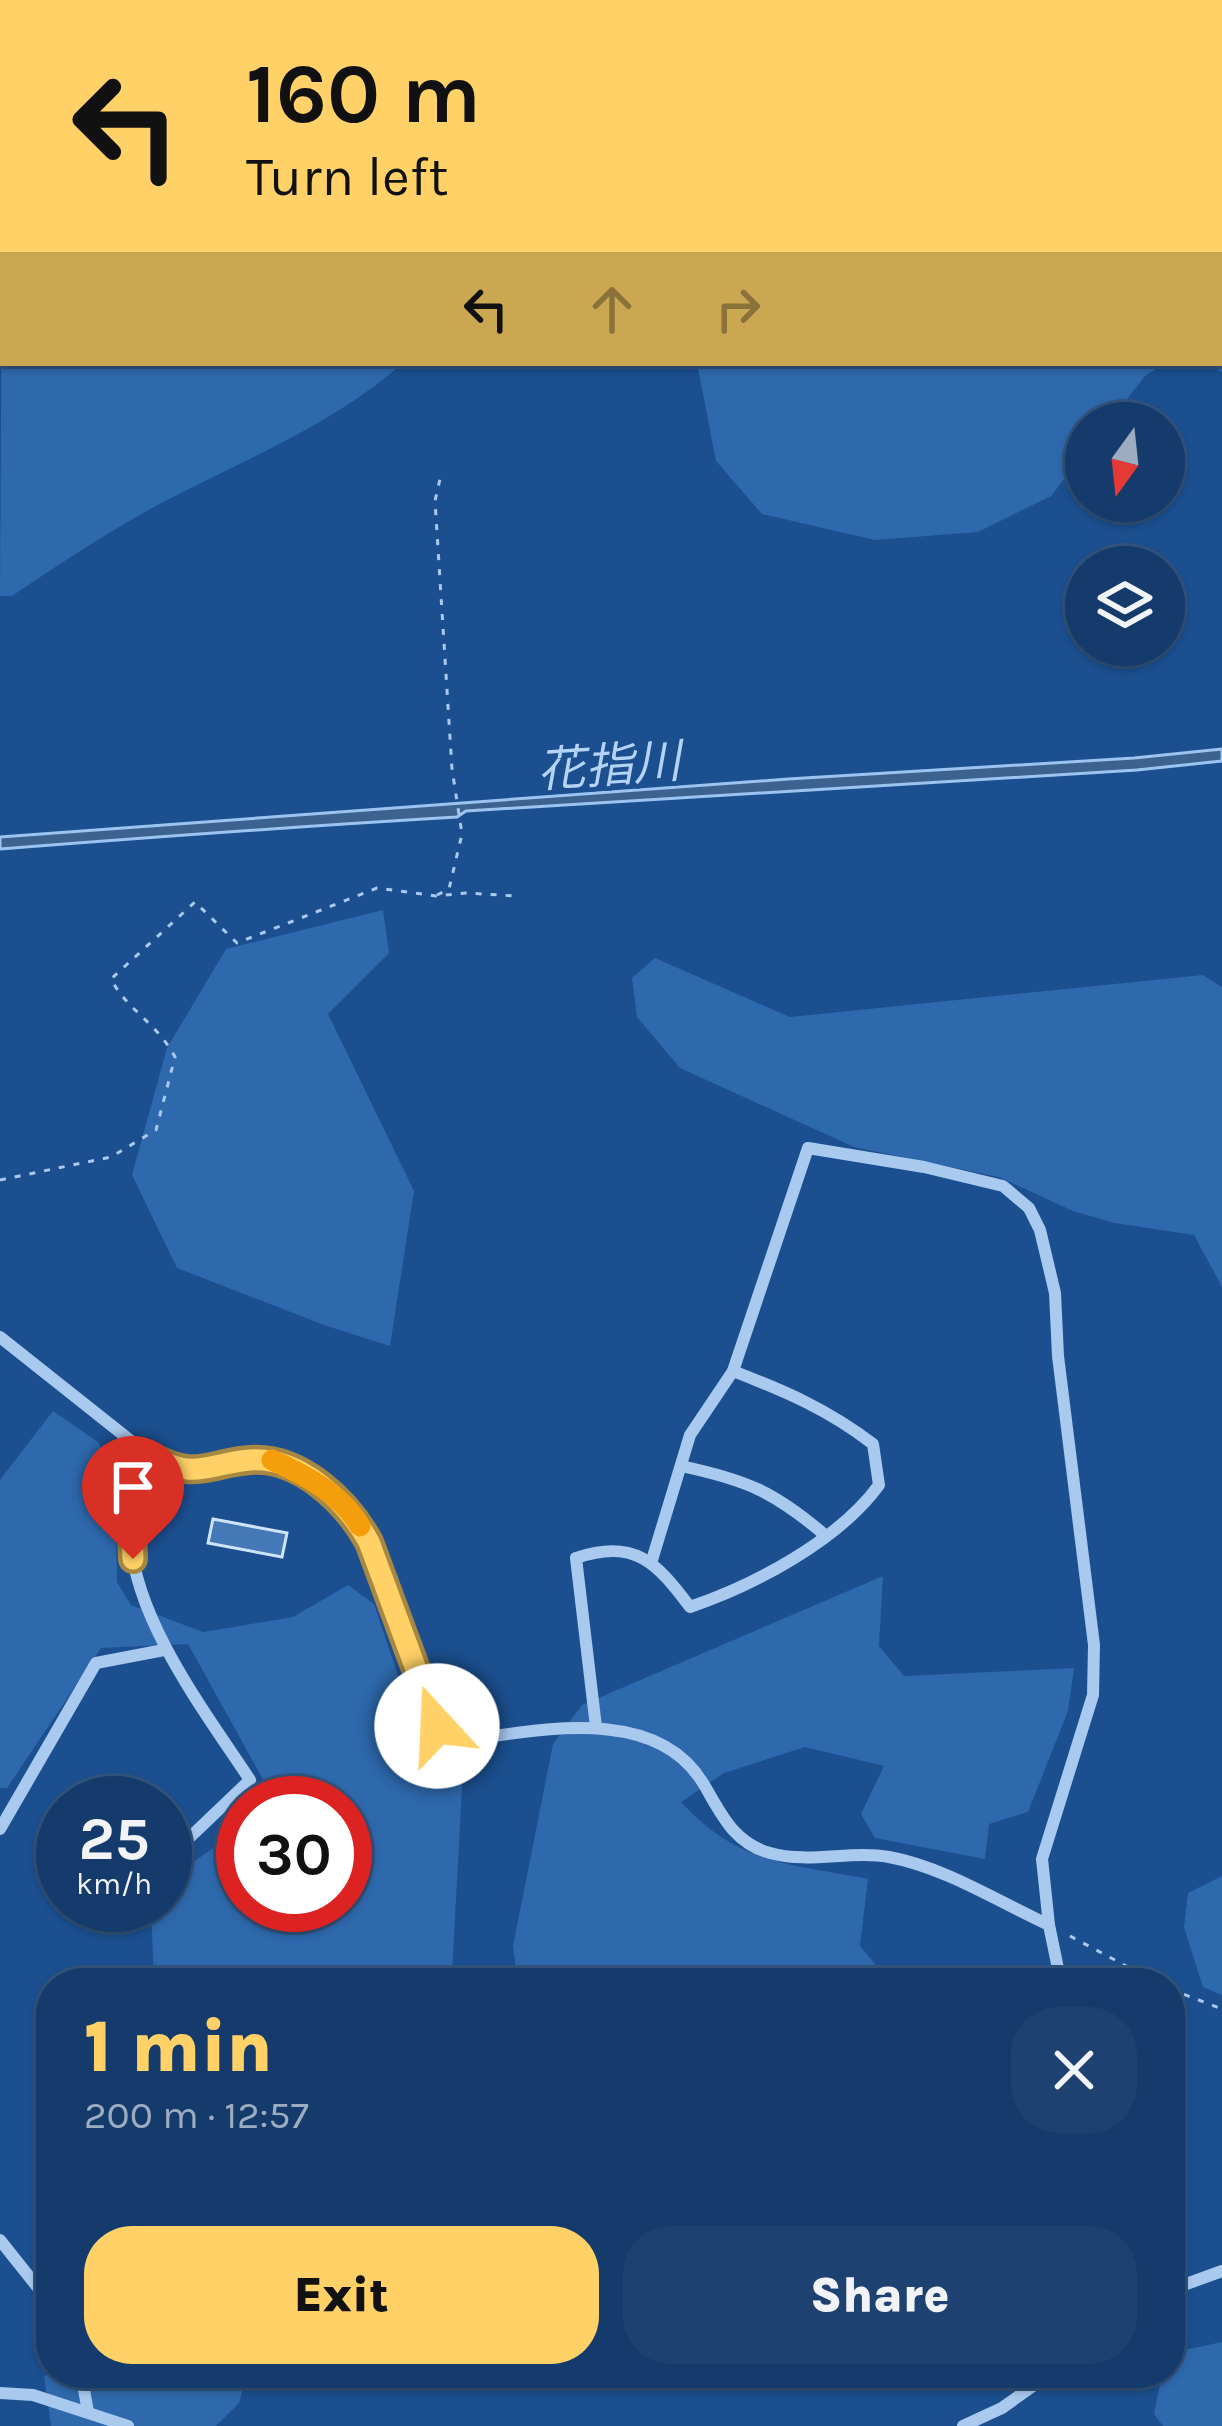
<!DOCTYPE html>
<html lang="en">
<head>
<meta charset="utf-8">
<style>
  :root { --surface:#143b6b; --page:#1d4271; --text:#f1f3f6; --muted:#9dadc1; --line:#33557e; --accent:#ffd166 }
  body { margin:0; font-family:Karla,"Noto Sans JP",sans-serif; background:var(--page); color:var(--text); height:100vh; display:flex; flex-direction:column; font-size:45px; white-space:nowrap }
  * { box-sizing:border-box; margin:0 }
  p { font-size:39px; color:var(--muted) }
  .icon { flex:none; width:66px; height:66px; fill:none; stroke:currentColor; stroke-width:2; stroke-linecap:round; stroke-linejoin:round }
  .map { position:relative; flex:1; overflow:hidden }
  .details { position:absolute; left:36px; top:1968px; width:1149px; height:420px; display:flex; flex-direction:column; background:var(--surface); border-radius:48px; box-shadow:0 3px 9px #0004,0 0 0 3px var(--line) }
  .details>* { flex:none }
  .banner { position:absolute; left:0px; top:0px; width:1224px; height:366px; box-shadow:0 3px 9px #0004,0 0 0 3px var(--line); background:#ffd166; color:#111; overflow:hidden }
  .needle { width:78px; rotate:195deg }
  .fabs { position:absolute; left:1065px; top:402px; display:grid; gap:24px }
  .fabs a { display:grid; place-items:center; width:120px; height:120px; border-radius:50%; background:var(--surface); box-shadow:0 3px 9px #0004,0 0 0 3px var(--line); font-size:60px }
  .speed { position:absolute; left:36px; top:1776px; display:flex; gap:24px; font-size:60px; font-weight:700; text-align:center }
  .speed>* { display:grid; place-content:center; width:156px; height:156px; border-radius:50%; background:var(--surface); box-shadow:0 3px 9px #0004,0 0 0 3px var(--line); line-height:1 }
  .speed small { font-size:30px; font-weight:400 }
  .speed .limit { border:18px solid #d22; background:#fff; color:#111 }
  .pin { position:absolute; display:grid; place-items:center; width:102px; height:102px; color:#fff; margin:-123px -51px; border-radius:50% 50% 50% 0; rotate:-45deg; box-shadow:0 0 12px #0007 }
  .pin .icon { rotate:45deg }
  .me { position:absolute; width:132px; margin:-66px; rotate:340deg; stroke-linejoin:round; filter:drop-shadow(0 0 9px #0008) }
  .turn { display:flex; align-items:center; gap:42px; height:252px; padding:0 48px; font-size:54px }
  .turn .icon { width:156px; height:156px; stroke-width:2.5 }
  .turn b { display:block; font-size:84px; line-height:102px }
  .lanes { display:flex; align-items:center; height:114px; padding:0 48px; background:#0003; justify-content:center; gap:60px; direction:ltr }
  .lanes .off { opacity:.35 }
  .round { display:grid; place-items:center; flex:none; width:126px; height:126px; border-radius:48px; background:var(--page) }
  .summary { display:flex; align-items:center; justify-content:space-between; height:204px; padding:0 48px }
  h1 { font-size:72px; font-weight:800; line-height:90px; color:var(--accent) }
  .action { display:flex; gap:24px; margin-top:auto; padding:24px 48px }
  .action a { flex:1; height:138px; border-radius:48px; background:var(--accent); color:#111; font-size:48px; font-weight:800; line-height:138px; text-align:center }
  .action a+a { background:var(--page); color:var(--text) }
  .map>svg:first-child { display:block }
  .green { fill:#2e69ad }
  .water { fill:#3c6290; stroke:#9cc4f0; stroke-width:3 }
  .building { fill:#4478b7; stroke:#cfe3fa; stroke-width:3 }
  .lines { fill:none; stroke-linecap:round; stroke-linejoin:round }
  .path { stroke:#a9c9ee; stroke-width:3; stroke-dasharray:6 9; stroke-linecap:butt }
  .street { stroke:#a9c9ee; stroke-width:12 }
  .route-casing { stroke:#a68842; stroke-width:30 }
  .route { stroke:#ffd166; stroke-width:21 }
  .slow { stroke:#f59e0b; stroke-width:21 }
  .labels { text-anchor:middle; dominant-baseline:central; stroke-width:9; stroke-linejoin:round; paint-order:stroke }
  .water-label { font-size:48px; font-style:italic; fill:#b5d3f5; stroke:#1b4f8f }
</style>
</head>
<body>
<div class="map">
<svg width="1222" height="2426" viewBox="0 0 1222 2426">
  <rect width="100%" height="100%" fill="#1b4f8f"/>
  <g class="green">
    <polygon points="102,0 1222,0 1222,372 1206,363 1221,363 1221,3 95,3"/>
    <path d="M3 52V363H403C329 428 240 461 154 507 105 534 58 565 12 596H0Z"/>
    <polygon points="697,363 1166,363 1146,375 1108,423 1086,423 1086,451 1051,496 978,532 875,540 762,514 716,461"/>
    <polygon points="383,910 389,953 328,1014 414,1191 390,1346 324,1325 177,1268 132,1175 167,1048 226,949"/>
    <polygon points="655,958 790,1017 1203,975 1222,987 1222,1287 1194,1235 1114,1223 1073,1211 999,1177 854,1147 680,1068 637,1017 632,978"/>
    <polygon points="53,1411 98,1442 115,1468 117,1582 131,1605 203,1632 293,1617 348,1585 374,1604 411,1714 463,1770 452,1974 447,1983 154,1983 151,1905 165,1905 165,1882 243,1827 243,1905 345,1905 345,1803 276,1803 188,1644 101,1648 7,1788 0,1788 0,1480"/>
    <path d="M883 1576 879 1646 904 1676 1074 1668 1068 1711 1028 1812 989 1824 985 1859 875 1838 861 1814 884 1766 805 1747 724 1773 681 1802C739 1865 788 1863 868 1879L860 1946 891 1983H518L513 1946 553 1744 582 1705Z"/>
    <polygon points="1222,1876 1222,1995 1203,1987 1184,1927 1188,1893"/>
    <polygon points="1222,2342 1222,2426 1163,2426 1154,2414 1162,2373 1170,2373 1170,2353"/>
    <polygon points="51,2373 247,2373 239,2403 216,2426 51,2426 44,2376"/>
  </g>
  <path class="water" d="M1222 749V761L1137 770 466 811 457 817C305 826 153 837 0 849V837L788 779 1134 758Z"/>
  <polygon class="building" points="213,1519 287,1533 282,1557 208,1543"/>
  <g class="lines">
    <g class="path">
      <polyline points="437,895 449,889 462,834 452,769 435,501 440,479"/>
      <path d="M0 1180 111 1157 156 1130 175 1057C157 1023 127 1010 111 979L195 902 237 943 377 888 436 896 466 893 516 896"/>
      <polyline points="1070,1936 1158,1983"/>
      <polyline points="1170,1989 1222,2009"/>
    </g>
    <g class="street">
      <path d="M0 1337 150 1456C197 1481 205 1464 250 1460 300 1456 347 1502 369 1542L437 1726 456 1741C533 1732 654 1702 703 1783 721 1813 733 1843 770 1853 809 1864 851 1850 889 1857 944 1867 999 1902 1049 1925L1061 1983"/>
      <path d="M150 1456C144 1472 133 1492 131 1509 119 1601 202 1707 250 1780L165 1861"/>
      <path d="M681 1466C747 1480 775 1492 826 1536"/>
      <polyline points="652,1560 690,1435 733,1371 808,1148 924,1167 1003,1186 1029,1208 1040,1230 1055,1293 1058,1356 1094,1645 1093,1695 1042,1859 1049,1925"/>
      <path d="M596 1727 576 1558C635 1538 657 1563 690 1607 755 1585 839 1540 879 1485L873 1444C827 1409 787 1392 733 1371"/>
      <polyline points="0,1829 96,1663 164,1650"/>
      <polyline points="0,2240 51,2304"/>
      <polyline points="1170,2290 1222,2271"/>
      <polyline points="81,2373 88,2412"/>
      <polyline points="0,2393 33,2395 128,2426"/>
      <polyline points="963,2426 1002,2408 1051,2373"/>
    </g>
  </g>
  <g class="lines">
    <g class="route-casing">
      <path id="route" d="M133 1559 131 1508 150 1456C198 1481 205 1464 250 1460 300 1456 347 1502 369 1542L437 1726"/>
    </g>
    <use href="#route" class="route"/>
    <path class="slow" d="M272 1460C305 1475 341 1494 360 1526"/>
  </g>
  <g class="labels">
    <g class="water-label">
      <text transform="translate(609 766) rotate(-4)">花指川</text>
    </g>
  </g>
</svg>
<div class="fabs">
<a><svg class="needle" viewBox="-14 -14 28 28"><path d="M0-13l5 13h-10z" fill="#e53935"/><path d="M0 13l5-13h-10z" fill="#9dadc1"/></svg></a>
<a><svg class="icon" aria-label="layers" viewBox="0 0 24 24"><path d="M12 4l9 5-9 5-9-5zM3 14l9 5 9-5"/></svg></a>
</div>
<div class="speed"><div>25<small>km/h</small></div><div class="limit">30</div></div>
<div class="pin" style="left:133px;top:1559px;background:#d93025"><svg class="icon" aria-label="arrive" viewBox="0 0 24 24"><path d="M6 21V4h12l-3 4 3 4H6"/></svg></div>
<svg class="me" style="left:437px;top:1726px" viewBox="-20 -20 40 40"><circle r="19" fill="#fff"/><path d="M0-13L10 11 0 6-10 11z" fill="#ffd166"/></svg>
<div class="banner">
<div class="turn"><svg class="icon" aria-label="left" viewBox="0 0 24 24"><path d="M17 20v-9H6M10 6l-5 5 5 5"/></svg><div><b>160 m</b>Turn left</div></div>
<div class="lanes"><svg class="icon" aria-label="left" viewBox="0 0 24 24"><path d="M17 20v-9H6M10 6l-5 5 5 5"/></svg><svg class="icon off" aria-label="ahead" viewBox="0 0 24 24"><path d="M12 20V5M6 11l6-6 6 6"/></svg><svg class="icon off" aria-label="right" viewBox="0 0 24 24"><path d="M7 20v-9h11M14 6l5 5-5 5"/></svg></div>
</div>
<section class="details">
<div class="summary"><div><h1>1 min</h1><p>200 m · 12:57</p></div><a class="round"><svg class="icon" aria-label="close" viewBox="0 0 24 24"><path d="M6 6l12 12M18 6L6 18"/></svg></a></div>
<div class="action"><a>Exit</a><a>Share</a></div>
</section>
</div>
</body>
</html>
